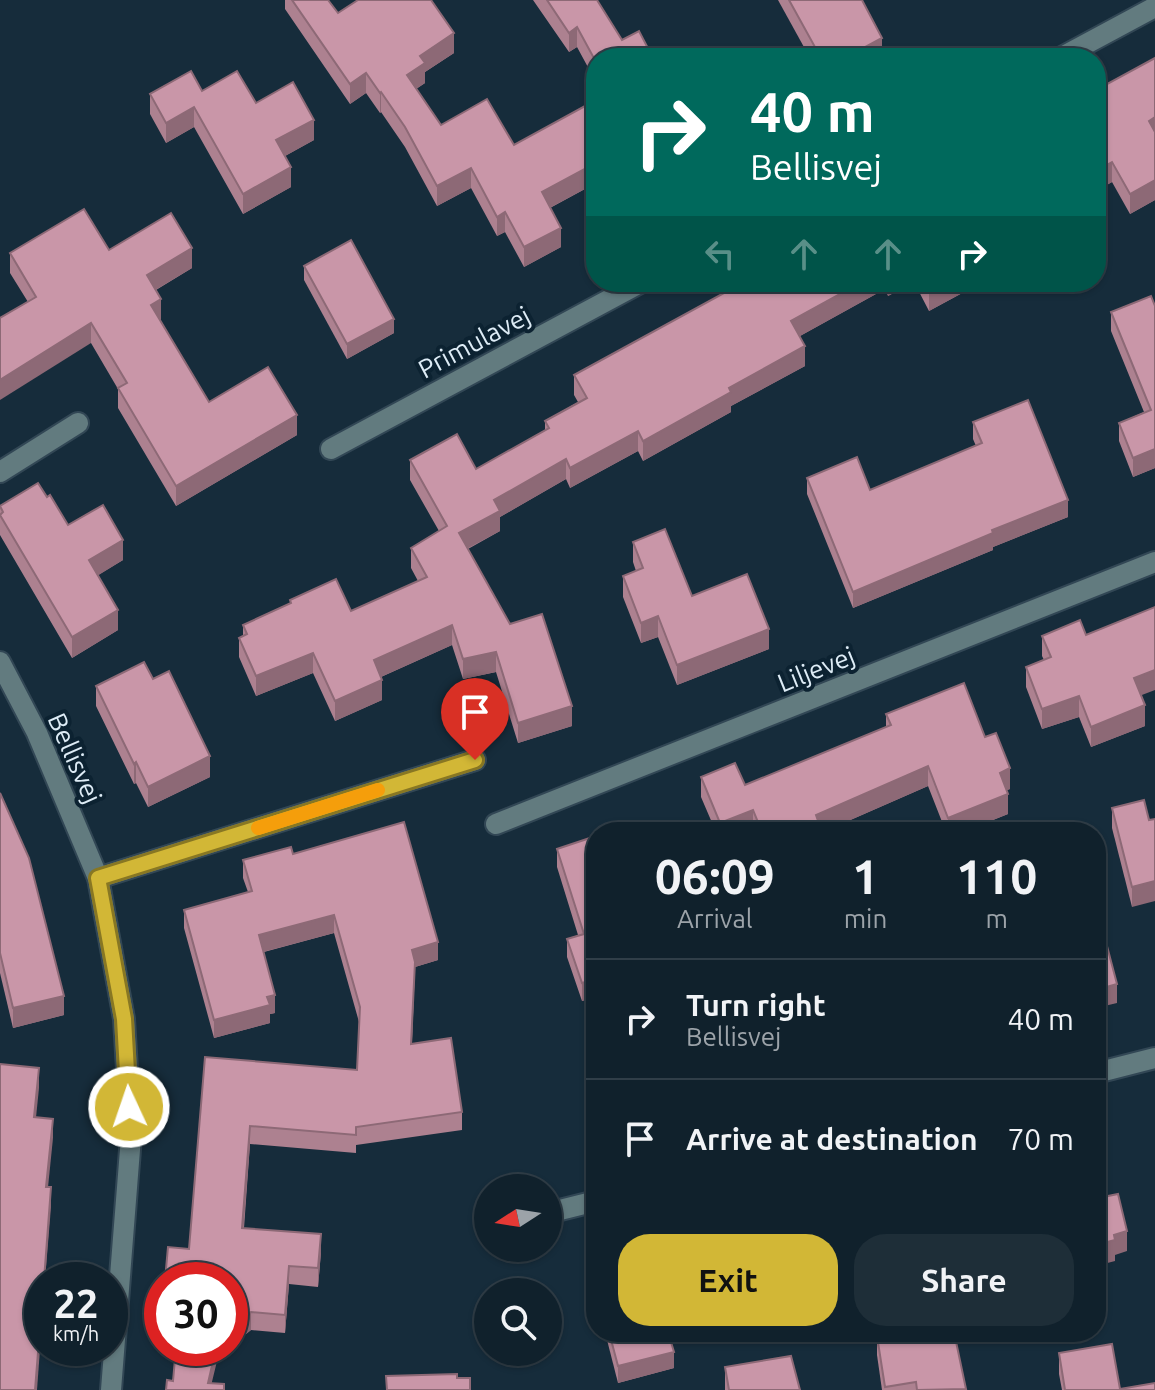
<!DOCTYPE html>
<html lang="en">
<head>
<meta charset="utf-8">
<style>
  :root { --surface:#10212c; --page:#1e2e38; --text:#f1f3f6; --muted:#9ca3a9; --line:#303e48; --accent:#d2b736 }
  body { margin:0; font-family:Ubuntu,sans-serif; background:var(--page); color:var(--text); height:100vh; display:flex; flex-direction:column; font-size:30px; white-space:nowrap }
  * { box-sizing:border-box; margin:0 }
  p { font-size:26px; color:var(--muted) }
  .icon { flex:none; width:44px; height:44px; fill:none; stroke:currentColor; stroke-width:2; stroke-linecap:round; stroke-linejoin:round }
  .map { position:relative; flex:1; overflow:hidden }
  .panel { position:absolute; left:586px; top:822px; width:520px; height:520px; display:flex; flex-direction:column; background:var(--surface); border-radius:32px; box-shadow:0 2px 6px #0004,0 0 0 2px var(--line) }
  .panel>* { flex:none }
  .hud { position:absolute; left:586px; top:48px; width:520px; height:244px; border-radius:32px; box-shadow:0 2px 6px #0004,0 0 0 2px var(--line); background:#00695c; color:#fff; overflow:hidden }
  .needle { width:52px; rotate:258deg }
  .fabs { position:absolute; left:474px; top:1174px; display:grid; gap:16px }
  .fabs a { display:grid; place-items:center; width:88px; height:88px; border-radius:50%; background:var(--surface); box-shadow:0 2px 6px #0004,0 0 0 2px var(--line); font-size:40px }
  .speed { position:absolute; left:24px; top:1262px; display:flex; gap:16px; font-size:40px; font-weight:700; text-align:center }
  .speed>* { display:grid; place-content:center; width:104px; height:104px; border-radius:50%; background:var(--surface); box-shadow:0 2px 6px #0004,0 0 0 2px var(--line); line-height:1 }
  .speed small { font-size:20px; font-weight:400 }
  .speed .limit { border:12px solid #d22; background:#fff; color:#111 }
  .pin { position:absolute; display:grid; place-items:center; width:68px; height:68px; color:#fff; margin:-82px -34px; border-radius:50% 50% 50% 0; rotate:-45deg; box-shadow:0 0 8px #0007 }
  .pin .icon { rotate:45deg }
  .me { position:absolute; width:88px; margin:-44px; rotate:357deg; stroke-linejoin:round; filter:drop-shadow(0 0 6px #0008) }
  .turn { display:flex; align-items:center; gap:28px; height:168px; padding:0 32px; font-size:36px }
  .turn .icon { width:104px; height:104px; stroke-width:2.5 }
  .turn b { display:block; font-size:56px; line-height:68px }
  .lanes { display:flex; align-items:center; height:76px; padding:0 32px; background:#0003; justify-content:center; gap:40px; direction:ltr }
  .lanes .off { opacity:.35 }
  .eta { display:flex; justify-content:space-evenly; align-items:center; height:136px; text-align:center }
  .eta b { font-size:48px; font-weight:700; line-height:56px }
  .button { display:flex; gap:16px; margin-top:auto; padding:16px 32px }
  .button a { flex:1; height:92px; border-radius:32px; background:var(--accent); color:#111; font-size:32px; font-weight:700; line-height:92px; text-align:center }
  .button a+a { background:var(--page); color:var(--text) }
  ul { padding:0; list-style:none }
  li { display:flex; align-items:center; gap:24px; height:120px; padding:0 32px; border-top:2px solid var(--line) }
  li div { flex:1 }
  li b { display:block; font-size:30px }
  li em { font-style:normal }
  .map>svg:first-child { display:block }
  .lines { fill:none; stroke-linecap:round; stroke-linejoin:round }
  .minor-casing { stroke:#324755; stroke-width:24 }
  .minor { stroke:#627b7f; stroke-width:20 }
  .wall { fill:#ad8190 }
  .shaded-wall { fill:#8d6976 }
  .building { fill:#c996a8; stroke:#8d6976; stroke-width:2 }
  .route-casing { stroke:#887723; stroke-width:20 }
  .route { stroke:#d2b736; stroke-width:14 }
  .slow { stroke:#f59e0b; stroke-width:14 }
  .labels { text-anchor:middle; dominant-baseline:central; stroke-width:8; stroke-linejoin:round; paint-order:stroke }
  .street-label { font-size:26px; fill:#deecf6; stroke:#0c2231 }
</style>
</head>
<body>
<div class="map">
<svg width="1155" height="1390" viewBox="0 0 1155 1390">
  <rect width="100%" height="100%" fill="#162c3b"/>
  <g class="lines">
    <g class="minor-casing">
      <g id="minor">
        <polyline points="1060,58 1155,7"/>
        <polyline points="331,449 642,282"/>
        <polyline points="0,472 78,423"/>
        <polyline points="0,662 37,733 98,878 124,1019 131,1137 111,1390"/>
        <polyline points="496,824 1155,562"/>
        <polyline points="98,878 475,760"/>
        <polyline points="1096,1073 1155,1058"/>
        <polyline points="556,1211 596,1201"/>
      </g>
    </g>
    <use href="#minor" class="minor"/>
  </g>
  <g class="wall">
    <polygon points="285,0 328,0 338,13 454,53 425,72 425,83 416,89 441,125 514,145 596,100 596,183 550,208 561,247 524,267 505,232 497,236 471,188 437,206 405,147 381,112 380,113 366,93 350,104 285,9"/>
    <polygon points="533,0 597,0 596,82 577,47 569,52"/>
    <polygon points="778,0 862,0 882,58 810,58"/>
    <polygon points="1155,58 1155,200 1130,214 1112,182 1096,191"/>
    <polygon points="202,91 256,103 314,140 285,156 291,187 243,214 194,127 166,143 150,114 150,94"/>
    <polygon points="109,250 192,268 156,290 161,319 160,320 209,402 297,435 176,506 118,408 118,389 91,343 28,302 10,273 10,253"/>
    <polygon points="304,266 394,333 347,359 304,280"/>
    <polygon points="744,282 977,282 977,285 929,311 914,282 888,296 885,289 800,336 805,366 731,406 731,412 643,461 638,451 570,488 566,479 500,517 500,531 468,549 510,624 572,726 518,743 496,672 463,679 452,645 381,677 382,700 335,721 313,673 256,696 239,657 239,638 243,636 243,625 290,604 290,600 351,611 418,581 411,568 411,548 439,531 410,480 410,460 476,469 545,431 545,421 578,402 574,395 574,375"/>
    <polygon points="1155,306 1155,468 1133,477 1119,441 1119,423 1144,412 1111,331 1111,312"/>
    <polygon points="973,422 1068,517 993,547 993,550 853,608 807,494 807,478 870,490 976,446 973,439"/>
    <polygon points="47,497 68,525 123,560 98,575 118,630 72,658 0,535 0,506"/>
    <polygon points="633,542 692,596 769,649 677,685 658,637 641,643 623,597 623,576 636,571 633,562"/>
    <polygon points="1086,635 1141,695 1145,726 1091,747 1079,717 1042,729 1026,687 1026,667 1044,660 1042,656 1042,636"/>
    <polygon points="153,679 210,777 148,807 136,783 134,784 96,706 96,686"/>
    <polygon points="886,714 985,737 1010,789 1007,790 1008,814 963,832 946,832 928,786 823,832 754,832 753,830 748,832 716,832 701,797 701,777 745,785 886,727"/>
    <polygon points="0,793 64,1015 13,1028 0,973"/>
    <polygon points="1112,808 1149,820 1132,907 1112,828"/>
    <polygon points="596,836 596,999 595,997 582,1001 567,957 567,939 578,935 557,867 557,849"/>
    <polygon points="293,854 438,960 415,967 412,1043 462,1112 462,1130 356,1145 356,1153 250,1144 244,1228 321,1252 318,1287 289,1284 285,1333 251,1330 230,1347 230,1280 189,1249 205,1057 357,1070 359,1022 334,933 264,952 275,1013 270,1014 270,1023 214,1038 184,928 184,910 248,892 243,878 243,860"/>
    <polygon points="596,1255 596,1298 590,1274 590,1257"/>
    <polygon points="605,1332 668,1332 674,1368 618,1383"/>
    <polygon points="954,1332 966,1390 882,1390 877,1355 877,1336"/>
    <polygon points="1059,1353 1120,1389 1155,1390 1062,1390 1059,1374"/>
    <polygon points="725,1367 800,1390 725,1390"/>
  </g>
  <g class="shaded-wall">
    <polygon points="577,27 577,47 569,52 569,33"/>
    <polygon points="454,33 454,53 425,72 425,83 407,95 407,75 420,56"/>
    <polygon points="882,38 882,58 845,58"/>
    <polygon points="366,73 366,93 350,104 350,84"/>
    <polygon points="381,92 381,112 380,113 380,93"/>
    <polygon points="194,107 194,127 166,143 166,123"/>
    <polygon points="1155,117 1155,137 1149,121"/>
    <polygon points="314,120 314,140 276,161 276,140"/>
    <polygon points="1112,162 1112,182 1096,191 1096,171"/>
    <polygon points="596,163 596,183 542,212 542,192"/>
    <polygon points="291,167 291,187 243,214 243,194"/>
    <polygon points="471,168 471,188 437,206 437,186"/>
    <polygon points="1155,180 1155,200 1130,214 1130,194"/>
    <polygon points="505,212 505,232 497,236 497,217"/>
    <polygon points="561,228 561,247 524,267 524,247"/>
    <polygon points="192,248 192,268 147,295 147,275"/>
    <polygon points="862,282 885,282 885,289 791,341 791,321"/>
    <polygon points="888,282 914,282 888,296"/>
    <polygon points="946,282 977,282 977,285 929,311 929,291"/>
    <polygon points="161,299 161,319 151,325 151,305"/>
    <polygon points="394,319 394,333 347,359 347,344"/>
    <polygon points="91,323 91,343 0,400 0,380"/>
    <polygon points="805,346 805,366 731,406 731,412 643,461 643,441 729,388"/>
    <polygon points="297,415 297,435 176,506 176,486"/>
    <polygon points="638,431 638,451 570,488 570,468"/>
    <polygon points="1155,449 1155,468 1133,477 1133,458"/>
    <polygon points="566,459 566,479 500,517 500,531 459,553 459,533 494,500"/>
    <polygon points="1068,500 1068,517 993,547 993,550 853,608 853,592 992,530"/>
    <polygon points="123,540 123,560 89,581 89,560"/>
    <polygon points="118,610 118,630 72,658 72,637"/>
    <polygon points="658,616 658,637 641,643 641,623"/>
    <polygon points="452,625 452,645 374,680 374,660"/>
    <polygon points="769,629 769,649 677,685 677,665"/>
    <polygon points="496,652 496,672 463,679 463,659"/>
    <polygon points="313,653 313,673 256,696 256,676"/>
    <polygon points="1155,670 1155,690 1134,698 1134,678"/>
    <polygon points="382,680 382,700 335,721 335,701"/>
    <polygon points="1079,696 1079,717 1042,729 1042,709"/>
    <polygon points="1145,705 1145,726 1091,747 1091,727"/>
    <polygon points="572,706 572,726 518,743 518,723"/>
    <polygon points="210,756 210,777 148,807 148,787"/>
    <polygon points="136,762 136,783 134,784 134,764"/>
    <polygon points="928,766 928,786 823,832 816,832 816,815"/>
    <polygon points="1010,768 1010,789 1000,793 1000,773"/>
    <polygon points="1008,794 1008,814 963,832 948,832 948,818"/>
    <polygon points="753,810 753,830 748,832 720,832 720,823"/>
    <polygon points="1155,881 1155,901 1132,907 1132,887"/>
    <polygon points="334,915 334,933 259,953 259,935"/>
    <polygon points="438,942 438,960 415,967 411,1062 412,950"/>
    <polygon points="595,979 595,997 582,1001 582,983"/>
    <polygon points="1117,984 1117,1003 1096,1008 1096,990"/>
    <polygon points="275,995 275,1013 270,1014 270,1023 214,1038 214,1020"/>
    <polygon points="64,996 64,1015 13,1028 13,1008"/>
    <polygon points="39,1068 39,1088 34,1137 34,1117"/>
    <polygon points="53,1119 53,1138 46,1207 46,1187"/>
    <polygon points="250,1126 250,1144 242,1246 242,1228"/>
    <polygon points="51,1187 51,1207 45,1280 44,1280"/>
    <polygon points="1127,1231 1127,1251 1115,1255 1115,1261 1096,1266 1096,1245 1114,1235"/>
    <polygon points="321,1234 321,1252 318,1287 318,1268"/>
    <polygon points="289,1266 289,1284 285,1333 285,1315"/>
    <polygon points="42,1302 42,1322 37,1390 35,1390"/>
    <polygon points="251,1312 251,1330 230,1347 230,1329"/>
    <polygon points="755,1332 796,1332 755,1342"/>
    <polygon points="216,1348 229,1348 218,1357 210,1390 208,1383"/>
    <polygon points="674,1352 674,1368 618,1383 618,1366"/>
  </g>
  <g class="building">
    <polygon points="292,0 328,0 338,13 358,0 431,0 454,33 420,56 425,63 407,75 441,125 487,99 514,145 596,100 596,163 542,192 561,228 524,247 505,212 497,217 471,168 437,186 405,127 381,92 380,93 366,73 350,84"/>
    <polygon points="547,0 597,0 622,40 639,31 653,58 596,58 596,62 577,27 569,33"/>
    <polygon points="789,0 862,0 882,38 845,58 821,58"/>
    <polygon points="1155,58 1155,117 1149,121 1155,132 1155,180 1130,194 1112,162 1096,171 1096,90"/>
    <polygon points="191,71 202,91 237,71 256,103 293,82 314,120 276,140 291,167 243,194 194,107 166,123 150,94"/>
    <polygon points="84,209 109,250 171,213 192,248 147,275 161,299 151,305 209,402 268,367 297,415 176,486 118,388 127,383 91,323 0,380 0,318 36,297 10,253"/>
    <polygon points="351,240 394,319 347,344 304,266"/>
    <polygon points="744,282 862,282 791,321 805,346 729,388 731,392 643,441 638,431 570,468 566,459 494,500 500,511 459,533 510,624 542,614 572,706 518,723 496,652 463,659 452,625 374,660 382,680 335,701 313,653 256,676 239,638 247,634 243,625 291,603 290,600 336,579 351,611 427,577 411,548 447,526 410,460 457,434 476,469 549,428 545,421 587,398 574,375"/>
    <polygon points="924,282 946,282 929,291"/>
    <polygon points="1151,296 1155,306 1155,449 1133,458 1119,423 1151,410 1111,312"/>
    <polygon points="1028,400 1068,500 992,530 993,533 853,592 807,478 857,457 870,490 982,443 973,422"/>
    <polygon points="38,483 47,497 50,495 68,525 103,505 123,540 89,560 118,610 72,637 0,515 3,512 0,506"/>
    <polygon points="665,529 692,596 747,574 769,629 677,665 658,616 641,623 623,576 643,568 633,542"/>
    <polygon points="1155,607 1155,670 1134,678 1145,705 1091,727 1079,696 1042,709 1026,667 1051,657 1042,636 1080,620 1086,635"/>
    <polygon points="144,662 153,679 169,671 210,756 148,787 136,762 134,764 96,686"/>
    <polygon points="964,683 985,737 996,733 1010,768 1000,773 1008,794 948,818 928,766 816,815 822,832 762,832 753,810 720,823 701,777 735,763 745,785 891,725 886,714"/>
    <polygon points="0,793 29,858 64,996 13,1008 0,953"/>
    <polygon points="1144,800 1149,820 1155,819 1155,881 1132,887 1112,808"/>
    <polygon points="404,822 438,942 412,950 415,962 411,1044 451,1038 462,1112 356,1127 356,1135 250,1126 242,1228 321,1234 318,1268 289,1266 285,1315 251,1312 230,1329 230,1280 165,1280 168,1247 189,1249 205,1057 357,1070 360,1007 334,915 259,935 275,995 267,997 270,1005 214,1020 184,910 252,891 243,860 291,847 293,854"/>
    <polygon points="596,836 596,981 595,979 582,983 567,939 584,934 557,849"/>
    <polygon points="1103,931 1117,984 1096,990 1096,933"/>
    <polygon points="0,1064 39,1068 34,1117 53,1119 46,1187 51,1187 44,1280 42,1280 42,1302 35,1390 0,1390"/>
    <polygon points="1096,1168 1103,1197 1118,1194 1127,1231 1114,1235 1115,1240 1096,1245"/>
    <polygon points="596,1255 596,1282 590,1257"/>
    <polygon points="609,1332 668,1332 674,1352 618,1366"/>
    <polygon points="900,1332 907,1332 907,1334 919,1332 954,1332 966,1389 917,1390 916,1382 885,1387 877,1336"/>
    <polygon points="1112,1344 1120,1389 1155,1383 1155,1390 1065,1390 1059,1353"/>
    <polygon points="176,1348 216,1348 208,1383 224,1384 224,1390 166,1390 167,1380 173,1381"/>
    <polygon points="791,1356 800,1390 729,1390 725,1367"/>
    <polygon points="457,1374 457,1378 470,1378 470,1390 387,1390 386,1376"/>
  </g>
  <g class="lines">
    <g class="route-casing">
      <polyline id="route" points="129,1107 124,1019 98,878 475,760"/>
    </g>
    <use href="#route" class="route"/>
    <polyline class="slow" points="258,828 378,790"/>
  </g>
  <g class="labels">
    <g class="street-label">
      <text transform="translate(474 342) rotate(-28)">Primulavej</text>
      <text transform="translate(816 669) rotate(-22)">Liljevej</text>
      <text transform="translate(75 758) rotate(66)">Bellisvej</text>
    </g>
  </g>
</svg>
<div class="fabs">
<a><svg class="needle" viewBox="-14 -14 28 28"><path d="M0-13l5 13h-10z" fill="#e53935"/><path d="M0 13l5-13h-10z" fill="#9ca3a9"/></svg></a>
<a><svg class="icon" aria-label="search" viewBox="0 0 24 24"><circle cx="10" cy="10" r="6"/><path d="M15 15l6 6"/></svg></a>
</div>
<div class="speed"><div>22<small>km/h</small></div><div class="limit">30</div></div>
<div class="pin" style="left:475px;top:760px;background:#d93025"><svg class="icon" aria-label="arrive" viewBox="0 0 24 24"><path d="M6 21V4h12l-3 4 3 4H6"/></svg></div>
<svg class="me" style="left:129px;top:1107px" viewBox="-20 -20 40 40"><circle r="17" fill="#d2b736" stroke="#fff" stroke-width="3"/><path d="M0-11L8 9 0 5-8 9z" fill="#fff"/></svg>
<div class="hud">
<div class="turn"><svg class="icon" aria-label="right" viewBox="0 0 24 24"><path d="M7 20v-9h11M14 6l5 5-5 5"/></svg><div><b>40 m</b>Bellisvej</div></div>
<div class="lanes"><svg class="icon off" aria-label="left" viewBox="0 0 24 24"><path d="M17 20v-9H6M10 6l-5 5 5 5"/></svg><svg class="icon off" aria-label="ahead" viewBox="0 0 24 24"><path d="M12 20V5M6 11l6-6 6 6"/></svg><svg class="icon off" aria-label="ahead" viewBox="0 0 24 24"><path d="M12 20V5M6 11l6-6 6 6"/></svg><svg class="icon" aria-label="right" viewBox="0 0 24 24"><path d="M7 20v-9h11M14 6l5 5-5 5"/></svg></div>
</div>
<section class="panel">
<div class="eta">
<div><b>06:09</b><p>Arrival</p></div>
<div><b>1</b><p>min</p></div>
<div><b>110</b><p>m</p></div>
</div>
<ul>
<li><svg class="icon" aria-label="right" viewBox="0 0 24 24"><path d="M7 20v-9h11M14 6l5 5-5 5"/></svg><div><b>Turn right</b><p>Bellisvej</p></div><em>40 m</em></li>
<li><svg class="icon" aria-label="arrive" viewBox="0 0 24 24"><path d="M6 21V4h12l-3 4 3 4H6"/></svg><div><b>Arrive at destination</b></div><em>70 m</em></li>
</ul>
<div class="button"><a>Exit</a><a>Share</a></div>
</section>
</div>
</body>
</html>
